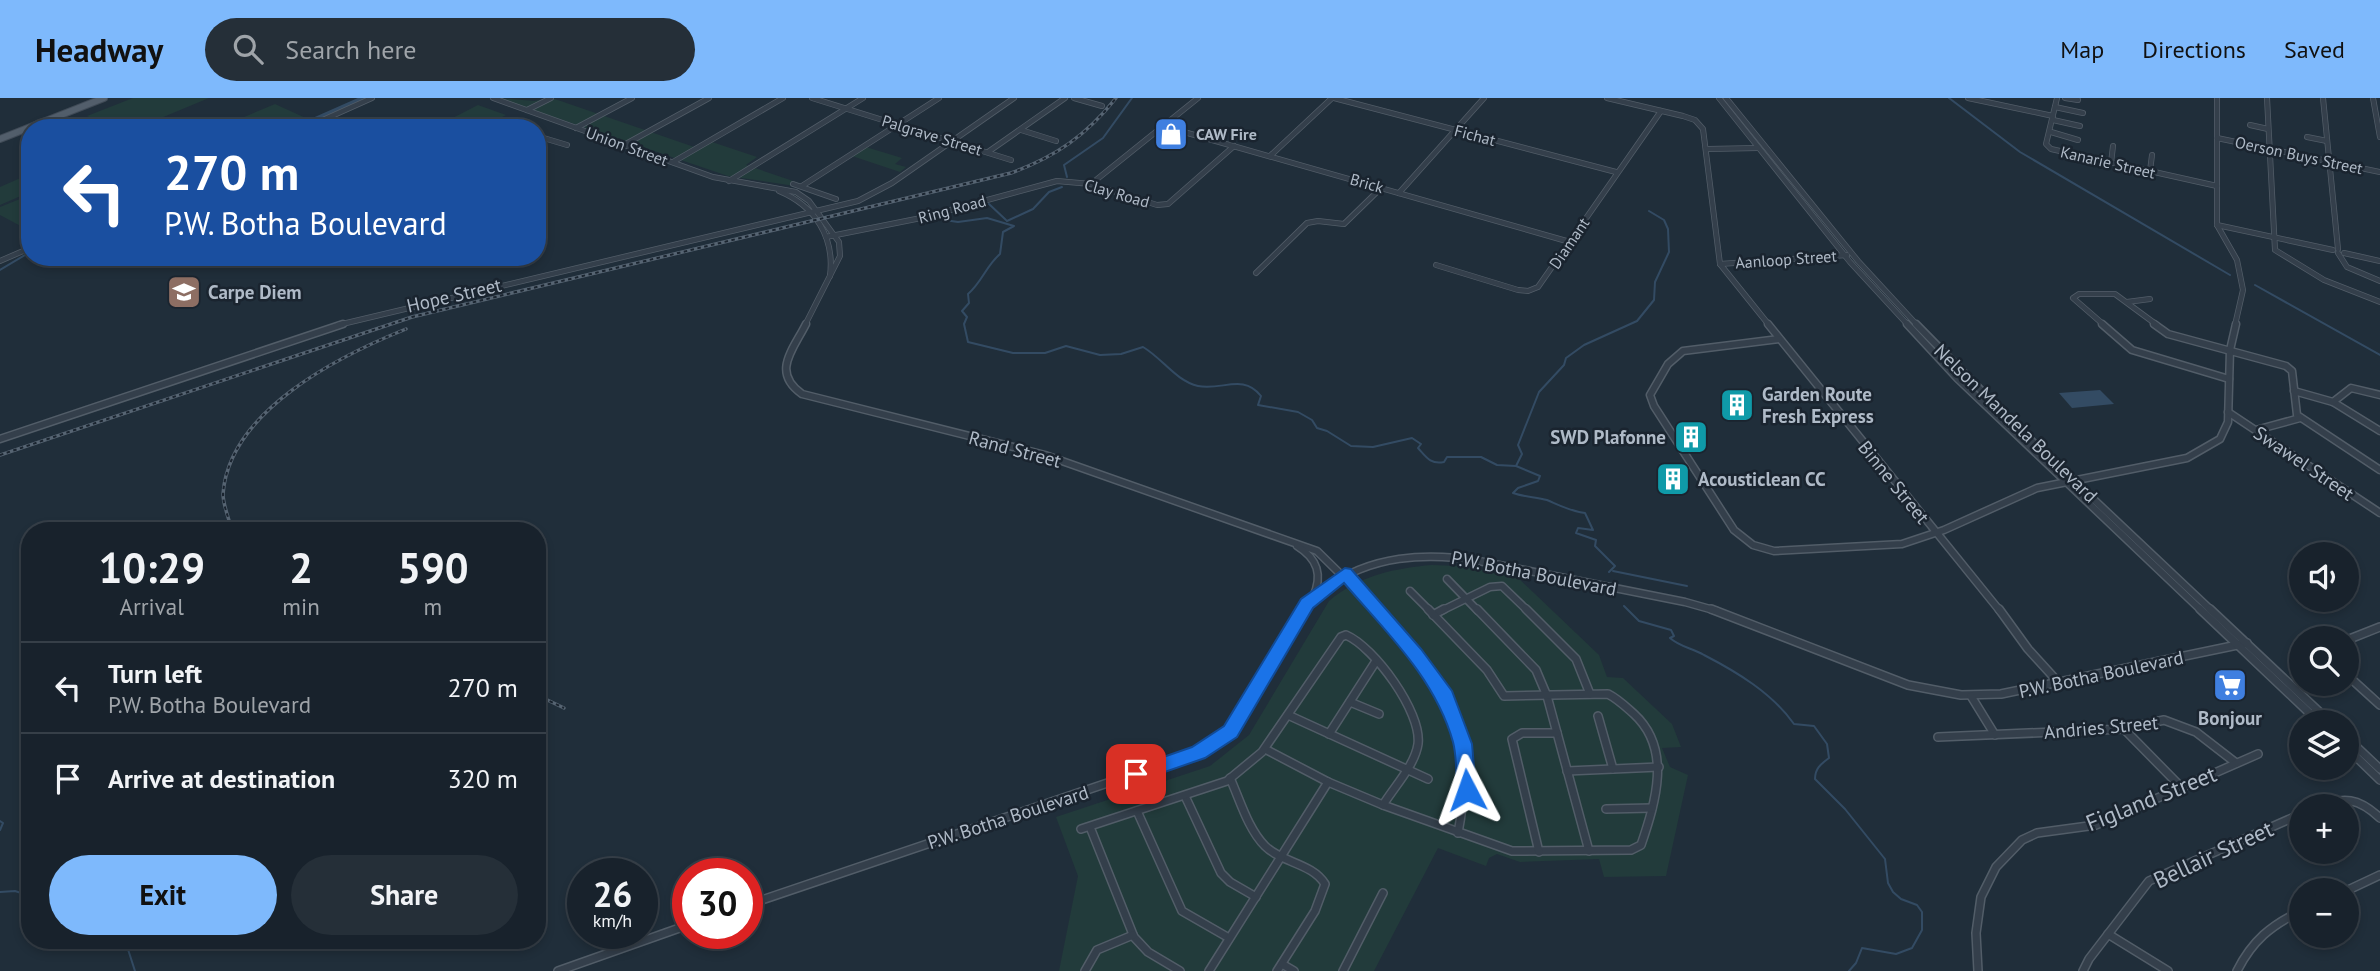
<!DOCTYPE html>
<html lang="en">
<head>
<meta charset="utf-8">
<style>
  :root { --surface:#18222c; --page:#252f38; --text:#f1f3f6; --muted:#9fa4a9; --line:#363f48; --accent:#7eb9fc }
  body { margin:0; font-family:"PT Sans",sans-serif; background:var(--page); color:var(--text); height:100vh; display:flex; flex-direction:column; font-size:26px; white-space:nowrap }
  * { box-sizing:border-box; margin:0 }
  p { font-size:23px; color:var(--muted) }
  .icon { flex:none; width:38px; height:38px; fill:none; stroke:currentColor; stroke-width:2; stroke-linecap:round; stroke-linejoin:round }
  .map { position:relative; flex:1; overflow:hidden }
  .details { position:absolute; left:21px; top:424px; width:525px; height:427px; display:flex; flex-direction:column; background:var(--surface); border-radius:28px; box-shadow:0 4px 10px #0003,0 0 0 2px var(--line) }
  .details>* { flex:none }
  .guide { position:absolute; left:21px; top:21px; width:525px; height:147px; border-radius:28px; box-shadow:0 4px 10px #0003,0 0 0 2px var(--line); background:#1a4fa0; color:#fff; overflow:hidden }
  .controls { position:absolute; left:2289px; top:444px; display:grid; gap:14px }
  .controls a { display:grid; place-items:center; width:70px; height:70px; border-radius:50%; background:var(--surface); box-shadow:0 4px 10px #0003,0 0 0 2px var(--line); font-size:35px }
  .speed { position:absolute; left:567px; top:760px; display:flex; gap:14px; font-size:35px; font-weight:700; text-align:center }
  .speed>* { display:grid; place-content:center; width:91px; height:91px; border-radius:50%; background:var(--surface); box-shadow:0 4px 10px #0003,0 0 0 2px var(--line); line-height:1 }
  .speed small { font-size:18px; font-weight:400 }
  .speed .limit { border:10px solid #d22; background:#fff; color:#111 }
  .pin { position:absolute; display:grid; place-items:center; width:60px; height:60px; color:#fff; margin:-30px; border-radius:14px; box-shadow:0 4px 10px #0006 }
  .me { position:absolute; width:77px; margin:-38px; rotate:356deg; stroke-linejoin:round; filter:drop-shadow(0 0 5px #0008) }
  .turn { display:flex; align-items:center; gap:24px; height:147px; padding:0 28px; font-size:32px }
  .turn .icon { width:91px; height:91px; stroke-width:2.5 }
  .turn b { display:block; font-size:49px; line-height:60px }
  .eta { display:flex; justify-content:space-evenly; align-items:center; height:119px; text-align:center }
  .eta b { font-size:42px; font-weight:600; line-height:49px }
  .action { display:flex; gap:14px; margin-top:auto; padding:14px 28px }
  .action a { flex:1; height:80px; border-radius:42px; background:var(--accent); color:#111; font-size:28px; font-weight:600; line-height:80px; text-align:center }
  .action a+a { background:var(--page); color:var(--text) }
  ul { padding:0; list-style:none }
  li { display:flex; align-items:center; gap:21px; height:91px; padding:0 28px; border-top:2px solid var(--line) }
  li div { flex:1 }
  li b { display:block; font-size:26px }
  li em { font-style:normal }
  header { display:flex; align-items:center; gap:42px; box-sizing:border-box; height:98px; padding:0 35px; background:var(--accent); color:#111 }
  header strong { font-size:33px }
  nav { display:flex; gap:38px; margin-inline-start:auto; font-size:24px }
  .search { width:490px; height:63px; background:var(--page); display:flex; align-items:center; gap:18px; box-sizing:border-box; padding:0 24px; border-radius:38px; color:var(--muted); font-size:26px }
  .map>svg:first-child { display:block }
  .green { fill:#223b3b }
  .water { fill:#334b63 }
  .lines { fill:none; stroke-linecap:round; stroke-linejoin:round }
  .stream { stroke:#334b63; stroke-width:2 }
  .canal { stroke:#334b63; stroke-width:5 }
  .minor-far2-casing { stroke:#525d68; stroke-width:6 }
  .minor-far1-casing { stroke:#525d68; stroke-width:9 }
  .minor-casing { stroke:#525d68; stroke-width:10 }
  .major-casing { stroke:#404b57; stroke-width:8 }
  .minor-far2 { stroke:#343f4b; stroke-width:4.5 }
  .minor-far1 { stroke:#343f4b; stroke-width:6 }
  .minor { stroke:#343f4b; stroke-width:7 }
  .major { stroke:#525e6b; stroke-width:6 }
  .rail-casing { stroke:#566472; stroke-width:3.5 }
  .rail { stroke:#1a242f; stroke-width:2; stroke-dasharray:3.5; stroke-linecap:butt }
  .route { fill:#1a73e8; stroke:#114b97; stroke-width:2 }
  .labels { text-anchor:middle; dominant-baseline:central; stroke-width:5; stroke-linejoin:round; paint-order:stroke }
  .far-poi-label { font-size:16px; font-weight:bold; fill:#afbac7; stroke:#1a242f; text-anchor:start }
  .far-street-label { font-size:16px; fill:#afbac7; stroke:#1a242f }
  .poi-label { font-size:19px; font-weight:bold; fill:#afbac7; stroke:#1a242f; text-anchor:start }
  .street-label { font-size:19px; fill:#afbac7; stroke:#1a242f }
  .near-street-label { font-size:23px; fill:#afbac7; stroke:#1a242f }
</style>
</head>
<body>
<header>
<strong>Headway</strong>
<div class="search"><svg class="icon" aria-label="search" viewBox="0 0 24 24"><circle cx="10" cy="10" r="6"/><path d="M15 15l6 6"/></svg>Search here</div>
<nav><a>Map</a><a>Directions</a><a>Saved</a></nav>
</header>
<div class="map">
<svg width="2380" height="873" viewBox="0 0 2380 873">
  <rect width="100%" height="100%" fill="#202e3a"/>
  <g class="green">
    <polygon points="133,0 209,0 137,30 112,30 87,18"/>
    <polygon points="498,0 534,3 552,0 700,51 712,44 757,59 746,67 799,85 795,88 728,78"/>
    <polygon points="275,6 310,22 291,30 218,30"/>
    <polygon points="478,7 506,17 481,30 433,30"/>
    <polygon points="866,49 902,60 895,66 906,69 900,74 852,58"/>
    <polygon points="25,78 30,81 30,94 0,107 0,89"/>
    <polygon points="30,97 30,133 0,117 0,109"/>
    <path d="M1432 467 1457 468 1516 478 1599 557 1607 579 1623 580 1672 626 1681 649 1662 650 1670 669 1688 677 1666 778 1604 779 1599 761 1520 764 1497 756 1489 760 1486 768 1438 750 1374 873H1059L1078 778 1056 719 1210 668 1249 637 1329 503C1358 478 1395 470 1432 467Z"/>
  </g>
  <polygon class="water" points="2100,292 2114,306 2072,310 2059,295"/>
  <g class="lines">
    <g class="stream">
      <polyline points="1949,0 2020,54 2230,177"/>
      <polyline points="1067,79 1064,67 1103,40 1132,0"/>
      <polyline points="989,106 1006,122"/>
      <path d="M938 121 958 124 987 120 1014 128 1003 134 1000 156C986 168 982 184 968 196L969 205 962 213 967 219 964 226 968 244 1013 255H1045L1066 248 1100 257 1121 256 1143 249C1162 260 1176 283 1198 288 1222 293 1243 275 1261 298L1258 307 1298 314 1312 322 1317 330 1327 333 1351 348 1373 349 1412 340 1421 346 1418 350C1426 359 1431 367 1444 364L1447 359H1481L1497 367 1516 368 1540 378 1538 383 1518 390 1513 395C1524 399 1537 399 1547 402 1561 408 1570 413 1585 415L1593 432 1578 430 1576 435 1596 442 1595 448 1615 468 1609 474"/>
      <polyline points="1007,123 1033,111 1049,94 1062,89"/>
      <polyline points="0,172 30,154"/>
      <polyline points="2255,187 2380,257"/>
      <polyline points="1516,368 1522,356 1518,347 1539,294 1564,267 1566,260 1584,247 1637,223 1654,202 1655,184 1669,154 1668,131 1664,122 1649,113"/>
      <polyline points="1613,473 1687,488"/>
      <path d="M1624 508 1639 523 1671 532 1674 538 1670 540C1680 549 1692 550 1704 557 1737 574 1772 595 1794 626L1814 628 1827 646 1829 660C1821 666 1815 670 1815 681L1845 711 1885 761 1888 785 1893 794 1901 801 1917 807 1922 814V832L1912 850 1896 856 1862 850 1856 865 1849 873"/>
      <polyline points="0,723 3,725 0,732"/>
      <polyline points="0,794 15,793 30,798"/>
      <polyline points="125,842 135,873"/>
    </g>
    <polyline class="canal" points="296,30 364,0"/>
    <g class="minor-far2-casing">
      <g id="minor-far2">
        <polyline points="493,0 713,79 796,94 809,103 839,144 840,158 805,227"/>
        <polyline points="812,0 1011,62"/>
        <polyline points="1074,0 1102,8"/>
        <polyline points="1334,0 1616,74"/>
        <polyline points="1607,0 1683,18 1695,22 1703,31 1720,166 1769,227"/>
        <polyline points="1719,0 1850,164 1908,227"/>
        <polyline points="1726,0 1858,163 1917,227"/>
        <polyline points="1968,0 2053,18"/>
        <polyline points="2057,0 2046,46 2051,51 2217,88"/>
        <polyline points="2065,0 2078,2"/>
        <polyline points="2217,0 2217,127 2237,162 2243,192 2235,227"/>
        <polyline points="2267,0 2275,152 2324,182 2380,204"/>
        <polyline points="2323,0 2338,151"/>
        <polyline points="2373,0 2380,39"/>
        <polyline points="2055,9 2083,15"/>
        <polyline points="527,12 551,0"/>
        <polyline points="2053,22 2080,28"/>
        <polyline points="2250,27 2268,31"/>
        <polyline points="1163,28 1570,144"/>
        <polyline points="305,30 372,0"/>
        <polyline points="576,30 632,0"/>
        <polyline points="1021,32 1056,43"/>
        <polyline points="2051,34 2078,42"/>
        <polyline points="537,38 567,47"/>
        <polyline points="2307,39 2327,43"/>
        <polyline points="2217,40 2380,74"/>
        <polyline points="624,47 709,0"/>
        <polyline points="1708,51 1758,50"/>
        <polyline points="988,54 1065,0"/>
        <polyline points="1270,58 1332,0"/>
        <polyline points="673,64 783,0"/>
        <polyline points="2111,65 2113,48"/>
        <polyline points="2150,73 2152,57"/>
        <polyline points="729,83 863,0"/>
        <polyline points="793,86 836,101"/>
        <polyline points="1091,86 1198,0"/>
        <polyline points="802,88 939,0"/>
        <path d="M779 93C815 108 835 139 830 178"/>
        <polyline points="1399,95 1484,0"/>
        <polyline points="2217,127 2333,152"/>
        <polyline points="826,139 921,120 1057,83 1091,86 1157,107 1168,106 1234,48"/>
        <polyline points="2338,155 2347,169 2380,183"/>
        <polyline points="2344,155 2380,163"/>
        <polyline points="0,163 30,150"/>
        <polyline points="1720,166 1847,157"/>
        <polyline points="1436,167 1518,192 1528,193 1538,189 1661,13"/>
        <polyline points="1256,175 1307,125 1318,123 1344,126 1381,90"/>
        <polyline points="2127,204 2150,201"/>
        <polyline points="338,227 858,103 892,85 1014,0"/>
        <polyline points="2104,227 2073,200 2079,196 2115,196 2157,227"/>
      </g>
    </g>
    <g class="minor-far1-casing">
      <g id="minor-far1">
        <path d="M806 226C793 252 771 274 802 296L1045 357 1317 453 1378 513"/>
        <polyline points="1768,226 2000,513"/>
        <polyline points="1907,226 1957,280 2202,513"/>
        <polyline points="1916,226 2019,331 2212,513"/>
        <polyline points="2102,226 2132,252 2229,281"/>
        <polyline points="2154,226 2168,236 2286,268 2292,273 2297,317 2380,372"/>
        <polyline points="1779,241 1683,253 1668,266 1650,297 1654,308 1734,432 1753,447 1774,453 1902,446 1944,432 2037,390 2187,360 2220,341 2228,324 2230,252 2236,226"/>
        <polyline points="2294,293 2333,304 2380,333"/>
        <polyline points="2333,304 2351,290 2380,297"/>
        <polyline points="2228,314 2380,415"/>
        <polyline points="2256,332 2300,320"/>
        <polyline points="0,341 343,226"/>
        <path d="M1297 448C1318 461 1323 477 1313 499"/>
        <polyline points="1447,481 1478,513"/>
        <polyline points="1410,493 1430,513"/>
        <path d="M1302 513C1308 503 1317 498 1326 491 1369 457 1427 454 1479 463L1685 504 1717 513"/>
        <polyline points="1441,513 1490,489 1502,488 1528,513"/>
      </g>
    </g>
    <g class="minor-casing">
      <g id="minor">
        <path d="M1376 511C1442 586 1478 631 1458 735"/>
        <polyline points="1477,511 1536,572 1547,598 1589,753"/>
        <polyline points="1526,511 1576,561 1590,596"/>
        <polyline points="1711,511 1908,587 1961,597 2001,596 2247,545"/>
        <polyline points="1999,511 2028,551 2059,585"/>
        <polyline points="2200,511 2320,625"/>
        <polyline points="2210,511 2331,625"/>
        <polyline points="1433,517 1444,511"/>
        <polyline points="2347,542 2380,529"/>
        <polyline points="2347,577 2380,607"/>
        <polyline points="1971,598 1995,637"/>
        <polyline points="1350,604 1379,616"/>
        <polyline points="1288,617 1428,681"/>
        <polyline points="1598,618 1613,671"/>
        <polyline points="2124,631 2180,688"/>
        <polyline points="1329,636 1376,563"/>
        <polyline points="1938,639 2124,631 2164,622 2196,634 2236,665"/>
        <polyline points="2347,640 2380,671"/>
        <polyline points="2347,650 2380,682"/>
        <path d="M1265 651 1328 684 1383 707 1512 753 1631 752 1641 747C1656 703 1672 651 1634 616 1625 608 1618 601 1608 596L1504 598 1487 572 1428 511"/>
        <polyline points="1567,673 1659,669"/>
        <path d="M1230 680C1240 702 1248 731 1265 748 1282 765 1312 765 1325 786L1315 813 1277 873"/>
        <polyline points="1185,698 1221,775 1230,784 1256,799"/>
        <path d="M2317 709C2344 698 2359 700 2380 720"/>
        <polyline points="1606,711 1652,710"/>
        <polyline points="1137,713 1182,813 1229,840"/>
        <polyline points="1090,729 1134,839 1148,854 1180,873"/>
        <path d="M1081 731 1227 683 1262 654 1341 539 1346 537C1374 549 1422 614 1418 646 1415 667 1394 689 1383 707"/>
        <polyline points="1539,754 1512,641 1522,635 1557,635"/>
        <polyline points="2346,793 2380,777"/>
        <polyline points="747,807 1199,654 1230,634 1303,511"/>
        <polyline points="2108,836 2168,873"/>
        <polyline points="1282,866 1294,873"/>
        <polyline points="558,873 688,827"/>
        <polyline points="1085,873 1097,852 1133,837"/>
        <polyline points="1209,873 1328,684"/>
        <polyline points="1343,873 1383,795"/>
        <polyline points="1978,873 1976,835 1981,799 1996,769 2022,742 2037,735 2096,727 2258,656"/>
        <polyline points="2083,873 2089,861 2149,783 2301,716"/>
        <path d="M2237 873C2252 843 2271 827 2301 813"/>
      </g>
    </g>
    <g class="major-casing">
      <polyline id="major" points="0,41 104,0"/>
    </g>
    <use href="#minor-far2" class="minor-far2"/>
    <use href="#minor-far1" class="minor-far1"/>
    <use href="#minor" class="minor"/>
    <use href="#major" class="major"/>
    <g class="rail-casing">
      <g id="rail">
        <path d="M0 357 412 219 1011 75C1055 59 1087 37 1116 0"/>
        <path d="M232 432C229 421 223 407 223 396 229 313 339 258 406 231"/>
        <polyline points="537,597 564,610"/>
      </g>
    </g>
    <use href="#rail" class="rail"/>
  </g>
  <path class="route" d="M1345 470 1351 471 1421 551 1452 593 1472 646 1476 692 1473 698 1467 700 1460 698 1457 692C1456 677 1457 659 1453 644 1435 580 1386 534 1344 485L1313 510 1237 639 1205 660 1136 684 1129 682 1126 676 1129 671 1192 649 1224 628 1301 501Z"/>
  <defs>
    <g id="shop-square" transform="scale(1.75)"><rect x="-9" y="-9" width="18" height="18" rx="4" fill="#3f7fe0" stroke="#1a242f"/><path d="M-5-2.5h2.3a2.7 3.5 0 0 1 5.4 0H5L5.5 6h-11ZM-1.5-2.5h3a1.5 2.3 0 0 0-3 0Z" fill="#fff"/></g>
    <g id="school-square" transform="scale(1.75)"><rect x="-9" y="-9" width="18" height="18" rx="4" fill="#8d6e63" stroke="#1a242f"/><path d="M0-5L7-2L0 1L-7-2ZM-4 1L0 2.5L4 1V4Q0 6-4 4Z" fill="#fff"/></g>
    <g id="building-square" transform="scale(1.75)"><rect x="-9" y="-9" width="18" height="18" rx="4" fill="#0f9aa8" stroke="#1a242f"/><path d="M-4-6H4V6H1V3H-1V6H-4ZM-2.5-4.3h1.7v1.8h-1.7ZM.8-4.3h1.7v1.8H.8ZM-2.5-1h1.7V.8h-1.7ZM.8-1h1.7V.8H.8Z" fill="#fff"/></g>
    <g id="supermarket-square" transform="scale(1.75)"><rect x="-9" y="-9" width="18" height="18" rx="4" fill="#3f7fe0" stroke="#1a242f"/><path d="M-6-5.5h2.5l.6 2H6L4.5 2H-2.5L-4.4-4H-6ZM-1.5 3.2a1.3 1.3 0 1 0 .1 0ZM3 3.2a1.3 1.3 0 1 0 .1 0Z" fill="#fff"/></g>
  </defs>
  <g fill-rule="evenodd">
    <use href="#shop-square" x="1171" y="36"/>
    <use href="#school-square" x="184" y="194"/>
    <use href="#building-square" x="1737" y="307"/>
    <use href="#building-square" x="1691" y="339"/>
    <use href="#building-square" x="1673" y="381"/>
    <use href="#supermarket-square" x="2230" y="587"/>
  </g>
  <g class="labels">
    <g class="far-poi-label">
      <text x="1196" y="36">CAW Fire</text>
    </g>
    <g class="far-street-label">
      <text transform="translate(932 37) rotate(17)">Palgrave Street</text>
      <text transform="translate(1475 37) rotate(15)">Fichat</text>
      <text transform="translate(627 48) rotate(20)">Union Street</text>
      <text transform="translate(2299 57) rotate(12)">Oerson Buys Street</text>
      <text transform="translate(2108 64) rotate(13)">Kanarie Street</text>
      <text transform="translate(1367 85) rotate(16)">Brick</text>
      <text transform="translate(1117 95) rotate(16)">Clay Road</text>
      <text transform="translate(952 111) rotate(-15)">Ring Road</text>
      <text transform="translate(1569 145) rotate(-56)">Diamant</text>
      <text transform="translate(1786 161) rotate(-4)">Aanloop Street</text>
    </g>
    <g class="poi-label">
      <text x="208" y="194">Carpe Diem</text>
      <text x="1762" y="296">Garden Route<tspan x="1762" dy="22">Fresh Express</tspan></text>
      <text x="1666" y="339" text-anchor="end">SWD Plafonne</text>
      <text x="1698" y="381">Acousticlean CC</text>
      <text x="2230" y="620" text-anchor="middle">Bonjour</text>
    </g>
    <g class="street-label">
      <text transform="translate(454 197) rotate(-13)">Hope Street</text>
      <text transform="translate(2016 325) rotate(44)">Nelson Mandela Boulevard</text>
      <text transform="translate(1015 351) rotate(15)">Rand Street</text>
      <text transform="translate(2304 365) rotate(34)">Swawel Street</text>
      <text transform="translate(1894 384) rotate(51)">Binne Street</text>
      <text transform="translate(1534 475) rotate(11)">P.W. Botha Boulevard</text>
      <text transform="translate(2101 576) rotate(-12)">P.W. Botha Boulevard</text>
      <text transform="translate(2101 629) rotate(-5)">Andries Street</text>
      <text transform="translate(1008 719) rotate(-18)">P.W. Botha Boulevard</text>
    </g>
    <g class="near-street-label">
      <text transform="translate(2151 700) rotate(-22)">Figland Street</text>
      <text transform="translate(2213 756) rotate(-25)">Bellair Street</text>
    </g>
  </g>
</svg>
<div class="controls">
<a><svg class="icon" aria-label="sound" viewBox="0 0 24 24"><path d="M4 9h4l5-4v14l-5-4H4zM17 9q2 3 0 6"/></svg></a>
<a><svg class="icon" aria-label="search" viewBox="0 0 24 24"><circle cx="10" cy="10" r="6"/><path d="M15 15l6 6"/></svg></a>
<a><svg class="icon" aria-label="layers" viewBox="0 0 24 24"><path d="M12 4l9 5-9 5-9-5zM3 14l9 5 9-5"/></svg></a>
<a>+</a>
<a>−</a>
</div>
<div class="speed"><div>26<small>km/h</small></div><div class="limit">30</div></div>
<div class="pin" style="left:1136px;top:676px;background:#d93025"><svg class="icon" aria-label="arrive" viewBox="0 0 24 24"><path d="M6 21V4h12l-3 4 3 4H6"/></svg></div>
<svg class="me" style="left:1467px;top:692px" viewBox="-20 -20 40 40"><path d="M0-17L14 15 0 8-14 15z" fill="#1a73e8" stroke="#fff" stroke-width="4"/></svg>
<div class="guide">
<div class="turn"><svg class="icon" aria-label="left" viewBox="0 0 24 24"><path d="M17 20v-9H6M10 6l-5 5 5 5"/></svg><div><b>270 m</b>P.W. Botha Boulevard</div></div>
</div>
<section class="details">
<div class="eta">
<div><b>10:29</b><p>Arrival</p></div>
<div><b>2</b><p>min</p></div>
<div><b>590</b><p>m</p></div>
</div>
<ul>
<li><svg class="icon" aria-label="left" viewBox="0 0 24 24"><path d="M17 20v-9H6M10 6l-5 5 5 5"/></svg><div><b>Turn left</b><p>P.W. Botha Boulevard</p></div><em>270 m</em></li>
<li><svg class="icon" aria-label="arrive" viewBox="0 0 24 24"><path d="M6 21V4h12l-3 4 3 4H6"/></svg><div><b>Arrive at destination</b></div><em>320 m</em></li>
</ul>
<div class="action"><a>Exit</a><a>Share</a></div>
</section>
</div>
</body>
</html>
